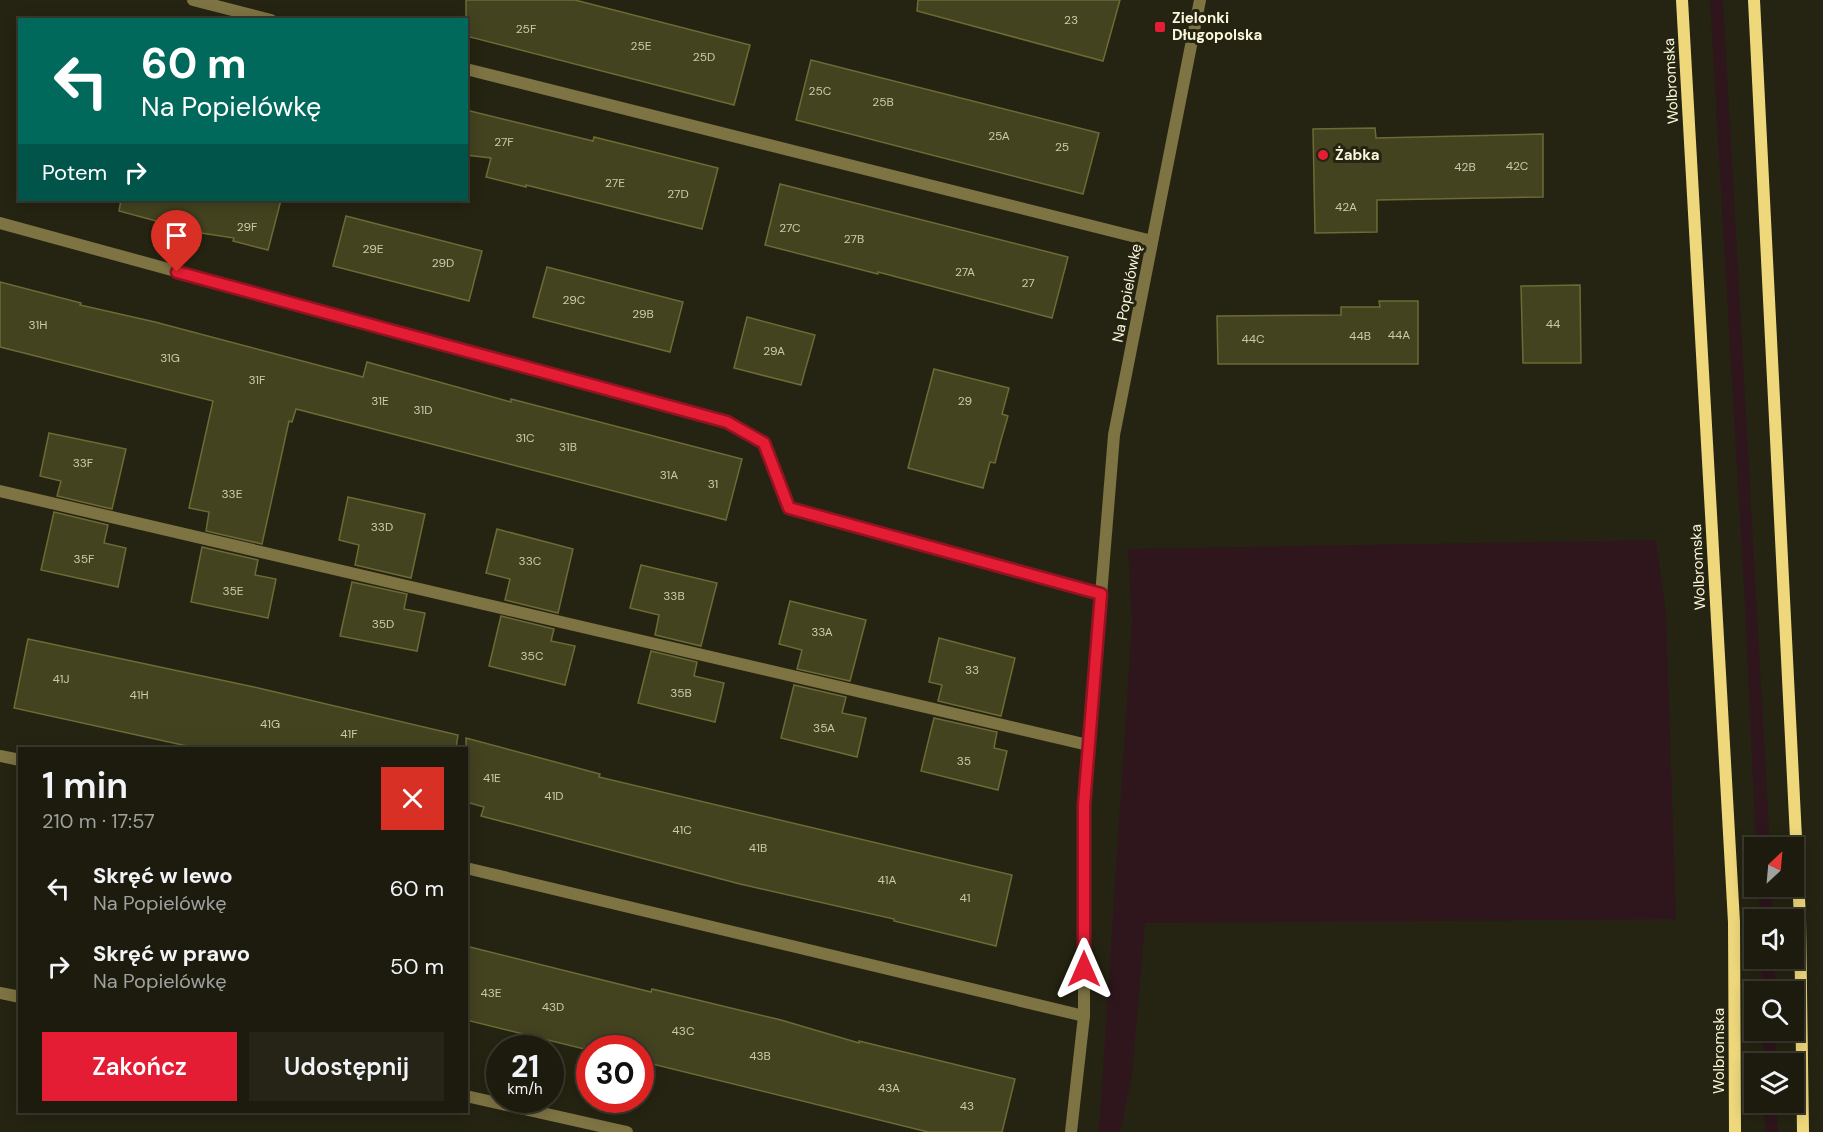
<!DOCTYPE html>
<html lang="pl">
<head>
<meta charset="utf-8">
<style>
  :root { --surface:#1c1b0e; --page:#252417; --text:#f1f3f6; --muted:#a0a19e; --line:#3a392e; --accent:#e41d35 }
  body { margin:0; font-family:"DM Sans",sans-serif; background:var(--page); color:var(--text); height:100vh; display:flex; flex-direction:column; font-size:22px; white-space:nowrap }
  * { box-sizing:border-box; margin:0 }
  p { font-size:20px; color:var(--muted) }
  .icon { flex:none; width:33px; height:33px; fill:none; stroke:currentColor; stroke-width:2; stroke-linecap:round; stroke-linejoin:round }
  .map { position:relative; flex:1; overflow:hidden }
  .panel { position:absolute; left:18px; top:747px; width:450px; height:366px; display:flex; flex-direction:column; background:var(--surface); border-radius:0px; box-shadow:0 3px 15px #0003,0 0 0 2px var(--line) }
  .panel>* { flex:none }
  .top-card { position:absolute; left:18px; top:18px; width:450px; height:183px; border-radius:0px; box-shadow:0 3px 15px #0003,0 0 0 2px var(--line); background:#00695c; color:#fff; overflow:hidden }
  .needle { width:39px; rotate:26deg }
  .fabs { position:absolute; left:1744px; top:837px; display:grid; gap:12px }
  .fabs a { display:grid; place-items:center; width:60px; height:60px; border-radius:0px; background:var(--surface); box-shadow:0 3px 15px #0003,0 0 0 2px var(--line); font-size:30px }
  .speed { position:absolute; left:486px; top:1035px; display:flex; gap:12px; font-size:30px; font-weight:700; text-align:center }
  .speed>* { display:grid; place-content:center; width:78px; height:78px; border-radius:50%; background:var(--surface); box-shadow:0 3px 15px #0003,0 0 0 2px var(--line); line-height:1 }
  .speed small { font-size:15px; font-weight:400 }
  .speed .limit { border:9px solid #d22; background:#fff; color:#111 }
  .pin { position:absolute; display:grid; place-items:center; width:51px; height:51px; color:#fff; margin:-62px -26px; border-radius:50% 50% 50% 0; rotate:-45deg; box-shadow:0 0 6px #0007 }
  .pin .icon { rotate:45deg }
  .me { position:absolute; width:66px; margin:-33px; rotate:0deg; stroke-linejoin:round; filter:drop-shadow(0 0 4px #0008) }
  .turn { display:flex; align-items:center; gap:21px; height:126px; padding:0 24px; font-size:27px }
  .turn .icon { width:78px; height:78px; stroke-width:2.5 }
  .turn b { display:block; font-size:42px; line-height:51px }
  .then { display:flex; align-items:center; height:57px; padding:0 24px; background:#0003; gap:12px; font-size:22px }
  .round { display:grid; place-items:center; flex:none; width:63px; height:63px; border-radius:0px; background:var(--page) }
  .headline { display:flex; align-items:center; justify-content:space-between; height:102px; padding:0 24px }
  h1 { font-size:36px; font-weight:600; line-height:45px }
  .primary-button { display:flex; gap:12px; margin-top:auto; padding:12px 24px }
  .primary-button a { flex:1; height:69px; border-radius:0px; background:var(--accent); color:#fff; font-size:24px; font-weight:600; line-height:69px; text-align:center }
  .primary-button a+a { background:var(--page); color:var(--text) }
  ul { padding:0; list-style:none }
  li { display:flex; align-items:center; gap:18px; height:78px; padding:0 24px }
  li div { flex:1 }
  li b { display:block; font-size:22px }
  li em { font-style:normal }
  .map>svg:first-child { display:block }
  .green { fill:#2e161c }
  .building { fill:#434320; stroke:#6c6b35; stroke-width:1.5 }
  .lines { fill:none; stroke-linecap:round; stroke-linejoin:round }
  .lane { stroke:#7e7343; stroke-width:12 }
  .street { stroke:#7e7343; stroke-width:12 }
  .secondary { stroke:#efd87c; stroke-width:12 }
  .route-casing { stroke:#941322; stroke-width:15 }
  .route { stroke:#e41d35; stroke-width:10 }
  .poi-dot { fill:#e41d35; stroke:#252412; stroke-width:2 }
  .labels { text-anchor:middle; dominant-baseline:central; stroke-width:6; stroke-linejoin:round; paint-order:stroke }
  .number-label { font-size:12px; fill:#cdcaac }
  .poi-label { font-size:15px; font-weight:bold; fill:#fbf7da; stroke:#252412; text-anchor:start }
  .street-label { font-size:15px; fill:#fbf7da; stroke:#252412 }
</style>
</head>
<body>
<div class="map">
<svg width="1823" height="1132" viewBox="0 0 1823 1132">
  <rect width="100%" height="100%" fill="#252412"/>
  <g class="green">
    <polygon points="1710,0 1723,0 1770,847 1756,847 1745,607"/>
    <polygon points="1656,540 1666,614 1676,919 1145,923 1132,1074 1120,1132 1099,1132 1132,622 1128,549"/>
    <polygon points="1758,887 1772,887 1773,919 1760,919"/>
    <polygon points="1761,959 1775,959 1775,991 1762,991"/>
    <rect x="1763" y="1031" width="13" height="32"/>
    <polygon points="1764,1103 1777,1103 1778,1132 1765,1132"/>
  </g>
  <g class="building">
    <polygon points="466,0 575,0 750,45 734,105 466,36"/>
    <polygon points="918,0 1120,0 1103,61 917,11"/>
    <polygon points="811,60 1099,133 1083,194 796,120"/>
    <polygon points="466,110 593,141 594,137 718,168 702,229 526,185 526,187 486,177 491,158 466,155"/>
    <polygon points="1375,128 1376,138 1543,134 1543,197 1377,200 1377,232 1315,233 1313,129"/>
    <polygon points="780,184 1068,257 1052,318 878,272 878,274 765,245"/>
    <polygon points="121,200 281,200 268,250 233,241 234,238 201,233 119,211"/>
    <polygon points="346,216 482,251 469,301 333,266"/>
    <polygon points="547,267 683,302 670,352 533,317"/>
    <polygon points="0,282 81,303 80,305 155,322 363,377 367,362 511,402 511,399 742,459 726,520 296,409 292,422 289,421 262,544 206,531 209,512 189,508 213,401 0,347"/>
    <polygon points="1580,285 1581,363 1523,363 1521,286"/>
    <polygon points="1379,301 1418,301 1418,364 1218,364 1217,316 1341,315 1341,307 1380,307"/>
    <polygon points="747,317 815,335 801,385 734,368"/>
    <polygon points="934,369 1009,388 1002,414 1008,416 1001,440 995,463 990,462 983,488 908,468"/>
    <polygon points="49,433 126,449 112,509 57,496 61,481 40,476"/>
    <polygon points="348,497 425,514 411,578 355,565 359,545 339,540"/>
    <polygon points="54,512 108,525 104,543 126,548 118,587 41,570"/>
    <polygon points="497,529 573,549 558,613 505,600 510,579 486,573"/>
    <polygon points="202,547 258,560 255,575 276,579 268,618 191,602"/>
    <polygon points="641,565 717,583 701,646 655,635 659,615 630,608"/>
    <polygon points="352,582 407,594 404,609 425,613 417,651 340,636"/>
    <polygon points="790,601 866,620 850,681 797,669 802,650 779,644"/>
    <polygon points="501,616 554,629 551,641 575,646 565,685 489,666"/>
    <polygon points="939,638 1015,658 1001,716 938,701 942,685 929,682"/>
    <polygon points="28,639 254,687 458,735 456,748 196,748 14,708"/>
    <polygon points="651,651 697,662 694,676 724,683 715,722 638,703"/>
    <polygon points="794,685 846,697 842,713 866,718 857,757 781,738"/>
    <polygon points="934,718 997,732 994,748 1007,751 998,790 921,771"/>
    <polygon points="466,738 600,774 599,777 1012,875 996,946 894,921 894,919 740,884 481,816 484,807 466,802"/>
    <polygon points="466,946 651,992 652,989 781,1020 859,1043 859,1041 1015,1079 1002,1132 928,1132 640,1061 640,1048 585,1047 584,1049 466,1020"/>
  </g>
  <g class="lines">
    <g class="lane">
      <polyline points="193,0 271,20"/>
      <polyline points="466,69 1152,241"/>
      <polyline points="0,491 1088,745"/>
      <polyline points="0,756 20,760"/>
      <polyline points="466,868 1084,1016"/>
      <polyline points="0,993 20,997"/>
      <polyline points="466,1096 627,1132"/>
    </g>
    <g class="street">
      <polyline points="0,223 727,422 763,443 789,508 1101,594"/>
      <polyline points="1071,1132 1084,1016 1084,805 1114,435 1200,0"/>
    </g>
    <g class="secondary">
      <polyline points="1682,0 1734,922 1735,1132"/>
      <polyline points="1754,0 1800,918 1803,1132"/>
    </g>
  </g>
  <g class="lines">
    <g class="route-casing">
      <polyline id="route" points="177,272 727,422 764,443 789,508 1101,594 1084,805 1084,969"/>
    </g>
    <use href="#route" class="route"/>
  </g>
  <g class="poi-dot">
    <rect x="1154" y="21" width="12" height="12" rx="3"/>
    <circle cx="1323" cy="155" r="6"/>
  </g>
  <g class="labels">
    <g class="number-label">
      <text x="1071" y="20">23</text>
      <text x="526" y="29">25F</text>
      <text x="641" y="46">25E</text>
      <text x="704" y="57">25D</text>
      <text x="820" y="91">25C</text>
      <text x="883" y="102">25B</text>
      <text x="999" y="136">25A</text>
      <text x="504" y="142">27F</text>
      <text x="1062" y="147">25</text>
      <text x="1517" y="166">42C</text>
      <text x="1465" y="167">42B</text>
      <text x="615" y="183">27E</text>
      <text x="678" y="194">27D</text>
      <text x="1346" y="207">42A</text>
      <text x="247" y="227">29F</text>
      <text x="790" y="228">27C</text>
      <text x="854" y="239">27B</text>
      <text x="373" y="249">29E</text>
      <text x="443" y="263">29D</text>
      <text x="965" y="272">27A</text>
      <text x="1028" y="283">27</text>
      <text x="574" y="300">29C</text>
      <text x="643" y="314">29B</text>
      <text x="1553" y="324">44</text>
      <text x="38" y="325">31H</text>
      <text x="1399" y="335">44A</text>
      <text x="1360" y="336">44B</text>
      <text x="1253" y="339">44C</text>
      <text x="774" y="351">29A</text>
      <text x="170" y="358">31G</text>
      <text x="257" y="380">31F</text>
      <text x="380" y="401">31E</text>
      <text x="965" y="401">29</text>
      <text x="423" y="410">31D</text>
      <text x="525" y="438">31C</text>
      <text x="568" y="447">31B</text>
      <text x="83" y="463">33F</text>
      <text x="669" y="475">31A</text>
      <text x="713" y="484">31</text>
      <text x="232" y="494">33E</text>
      <text x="382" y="527">33D</text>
      <text x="84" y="559">35F</text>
      <text x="530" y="561">33C</text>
      <text x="233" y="591">35E</text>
      <text x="674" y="596">33B</text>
      <text x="383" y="624">35D</text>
      <text x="822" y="632">33A</text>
      <text x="532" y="656">35C</text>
      <text x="972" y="670">33</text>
      <text x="61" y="679">41J</text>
      <text x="681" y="693">35B</text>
      <text x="139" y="695">41H</text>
      <text x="270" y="724">41G</text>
      <text x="824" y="728">35A</text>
      <text x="349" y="734">41F</text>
      <text x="964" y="761">35</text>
      <text x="492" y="778">41E</text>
      <text x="554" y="796">41D</text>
      <text x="682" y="830">41C</text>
      <text x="758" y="848">41B</text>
      <text x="887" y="880">41A</text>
      <text x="965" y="898">41</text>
      <text x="491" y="993">43E</text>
      <text x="553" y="1007">43D</text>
      <text x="683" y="1031">43C</text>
      <text x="760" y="1056">43B</text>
      <text x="889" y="1088">43A</text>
      <text x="967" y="1106">43</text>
    </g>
    <g class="poi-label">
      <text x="1172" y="18">Zielonki<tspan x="1172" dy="17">Długopolska</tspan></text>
      <text x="1335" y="155">Żabka</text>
    </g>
    <g class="street-label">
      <text transform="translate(1671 81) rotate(-93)">Wolbromska</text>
      <text transform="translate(1127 293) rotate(-79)">Na Popielówkę</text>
      <text transform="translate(1698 567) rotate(-93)">Wolbromska</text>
      <text transform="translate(1719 1051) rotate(-90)">Wolbromska</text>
    </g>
  </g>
</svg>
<div class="fabs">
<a><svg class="needle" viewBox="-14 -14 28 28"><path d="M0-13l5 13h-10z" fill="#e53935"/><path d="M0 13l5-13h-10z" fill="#a0a19e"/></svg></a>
<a><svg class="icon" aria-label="sound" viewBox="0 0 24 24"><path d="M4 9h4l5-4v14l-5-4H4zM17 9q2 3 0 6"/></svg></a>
<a><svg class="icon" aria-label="search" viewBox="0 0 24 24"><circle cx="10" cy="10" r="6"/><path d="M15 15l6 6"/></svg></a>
<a><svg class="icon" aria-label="layers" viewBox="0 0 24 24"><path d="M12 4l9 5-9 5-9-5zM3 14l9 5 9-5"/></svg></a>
</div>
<div class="speed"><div>21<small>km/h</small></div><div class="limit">30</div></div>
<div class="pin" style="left:177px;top:272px;background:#d93025"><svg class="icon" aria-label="arrive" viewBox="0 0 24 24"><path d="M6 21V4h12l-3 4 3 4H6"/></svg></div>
<svg class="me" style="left:1084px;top:969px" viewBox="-20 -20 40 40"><path d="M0-17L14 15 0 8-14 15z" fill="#e41d35" stroke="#fff" stroke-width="4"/></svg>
<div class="top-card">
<div class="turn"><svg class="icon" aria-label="left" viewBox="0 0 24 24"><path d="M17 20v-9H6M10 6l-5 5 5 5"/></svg><div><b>60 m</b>Na Popielówkę</div></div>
<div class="then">Potem<svg class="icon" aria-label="right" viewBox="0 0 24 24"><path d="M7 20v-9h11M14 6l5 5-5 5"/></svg></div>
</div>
<section class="panel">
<div class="headline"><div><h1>1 min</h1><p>210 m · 17:57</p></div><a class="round" style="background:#d93025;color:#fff"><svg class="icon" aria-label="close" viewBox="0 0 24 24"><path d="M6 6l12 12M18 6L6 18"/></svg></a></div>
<ul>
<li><svg class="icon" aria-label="left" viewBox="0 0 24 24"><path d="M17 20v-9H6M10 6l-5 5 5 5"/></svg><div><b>Skręć w lewo</b><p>Na Popielówkę</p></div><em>60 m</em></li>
<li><svg class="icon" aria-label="right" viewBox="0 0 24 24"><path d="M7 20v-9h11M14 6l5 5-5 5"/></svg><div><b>Skręć w prawo</b><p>Na Popielówkę</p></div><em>50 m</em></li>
</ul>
<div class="primary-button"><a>Zakończ</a><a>Udostępnij</a></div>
</section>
</div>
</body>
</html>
